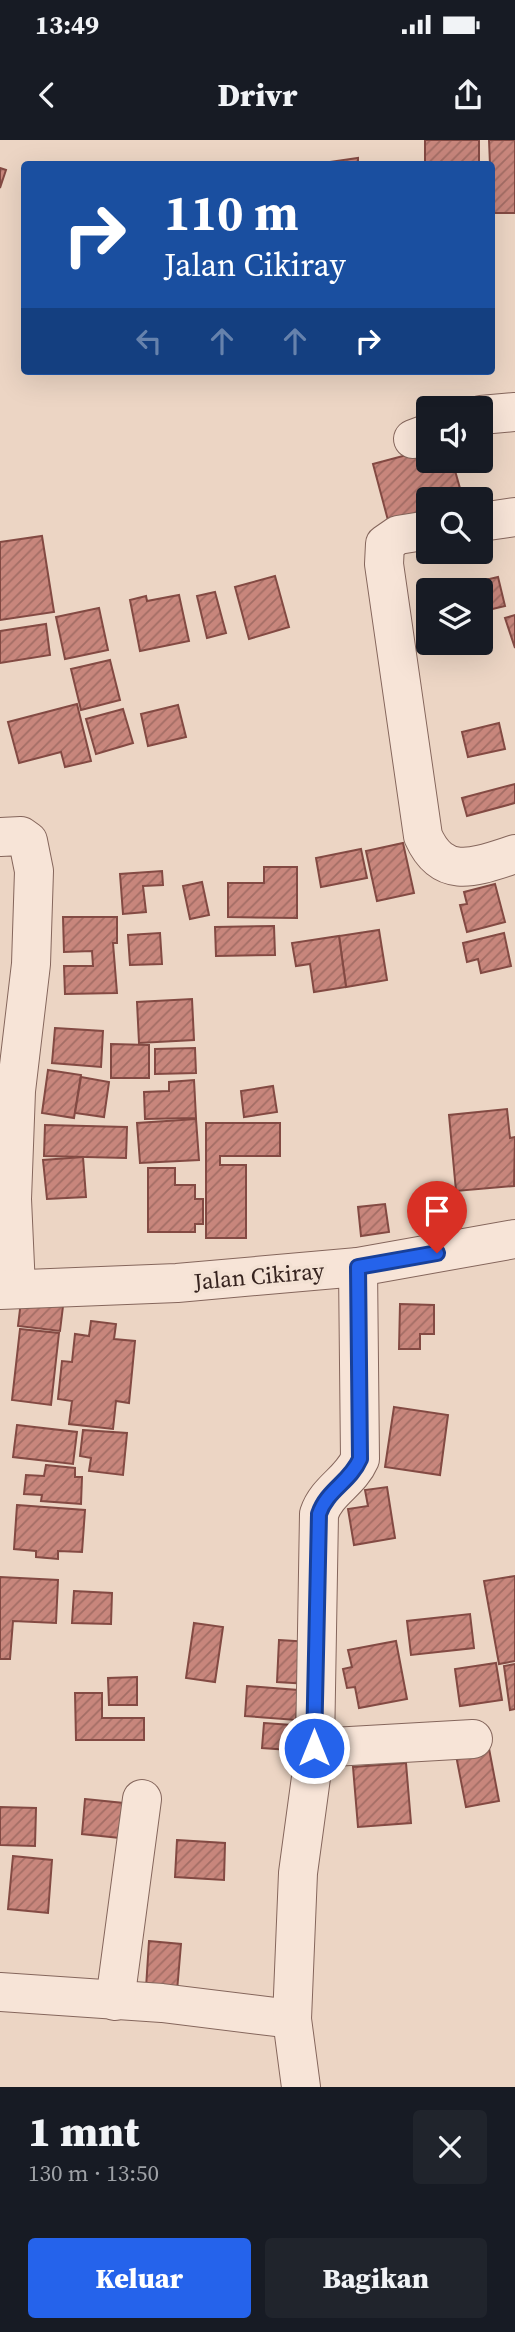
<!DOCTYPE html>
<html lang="id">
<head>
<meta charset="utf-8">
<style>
  :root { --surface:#171b24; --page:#20242c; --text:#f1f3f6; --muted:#9ea1a6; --accent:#2563eb }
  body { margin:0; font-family:"Source Serif 4",serif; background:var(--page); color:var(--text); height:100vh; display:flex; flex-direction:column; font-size:26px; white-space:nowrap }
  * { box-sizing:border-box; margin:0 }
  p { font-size:23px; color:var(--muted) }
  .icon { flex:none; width:38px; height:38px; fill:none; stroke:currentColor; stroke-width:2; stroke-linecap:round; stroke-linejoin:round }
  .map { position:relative; height:1947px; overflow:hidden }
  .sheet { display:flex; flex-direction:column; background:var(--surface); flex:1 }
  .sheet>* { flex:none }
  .guide { position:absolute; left:21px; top:21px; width:474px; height:214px; border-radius:7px; box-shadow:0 7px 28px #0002; background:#1a4fa0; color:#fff; overflow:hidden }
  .controls { position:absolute; left:416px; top:256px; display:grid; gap:14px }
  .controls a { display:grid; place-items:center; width:77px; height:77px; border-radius:7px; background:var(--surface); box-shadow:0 7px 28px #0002; font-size:35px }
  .pin { position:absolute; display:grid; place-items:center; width:60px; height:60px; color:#fff; margin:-72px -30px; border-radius:50% 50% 50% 0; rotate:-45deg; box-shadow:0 0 7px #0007 }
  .pin .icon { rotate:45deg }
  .me { position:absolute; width:77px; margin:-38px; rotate:0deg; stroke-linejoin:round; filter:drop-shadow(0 0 5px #0008) }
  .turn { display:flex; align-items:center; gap:24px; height:147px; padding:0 28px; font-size:32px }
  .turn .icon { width:91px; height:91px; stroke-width:2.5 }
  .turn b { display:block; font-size:49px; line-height:60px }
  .lanes { display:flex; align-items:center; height:66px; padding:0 28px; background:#0003; justify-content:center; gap:35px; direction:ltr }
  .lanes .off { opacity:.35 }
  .round { display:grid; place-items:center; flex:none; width:74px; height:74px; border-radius:7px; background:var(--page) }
  .overview { display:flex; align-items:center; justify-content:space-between; height:119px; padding:0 28px }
  h1 { font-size:42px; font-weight:800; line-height:52px }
  .primary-button { display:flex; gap:14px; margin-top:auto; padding:14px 28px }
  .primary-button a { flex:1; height:80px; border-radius:7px; background:var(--accent); color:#fff; font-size:28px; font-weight:800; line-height:80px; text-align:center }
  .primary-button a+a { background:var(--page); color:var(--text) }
  .status { display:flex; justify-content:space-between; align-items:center; height:49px; padding:0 35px; background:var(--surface); direction:ltr }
  .status svg { height:19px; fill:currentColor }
  header { display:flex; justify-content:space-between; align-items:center; height:91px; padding:0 28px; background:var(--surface); font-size:32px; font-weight:800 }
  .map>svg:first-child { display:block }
  .building { fill:url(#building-hatch); stroke:#834a43; stroke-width:2 }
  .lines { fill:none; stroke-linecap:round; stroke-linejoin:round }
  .minor-casing { stroke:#85665c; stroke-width:40 }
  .minor { stroke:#f7e4d7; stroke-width:38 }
  .route-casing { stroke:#184099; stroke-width:18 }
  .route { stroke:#2563eb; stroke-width:12 }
  .labels { text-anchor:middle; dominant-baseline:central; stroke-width:7; stroke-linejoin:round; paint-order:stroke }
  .street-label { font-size:23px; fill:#36231f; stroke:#f3e1d3 }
</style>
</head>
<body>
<div class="status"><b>13:49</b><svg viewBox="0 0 49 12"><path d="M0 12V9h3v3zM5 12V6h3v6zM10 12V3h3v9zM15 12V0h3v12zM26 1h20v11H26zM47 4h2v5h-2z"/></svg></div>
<header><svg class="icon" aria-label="back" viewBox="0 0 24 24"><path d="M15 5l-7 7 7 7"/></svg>Drivr<svg class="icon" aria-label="share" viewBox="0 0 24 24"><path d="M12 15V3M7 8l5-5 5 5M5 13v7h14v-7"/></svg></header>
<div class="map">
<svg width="515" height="1947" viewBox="0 0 515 1947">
  <defs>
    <pattern id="building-hatch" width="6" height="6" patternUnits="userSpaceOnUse" patternTransform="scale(1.75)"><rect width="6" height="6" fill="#c8867c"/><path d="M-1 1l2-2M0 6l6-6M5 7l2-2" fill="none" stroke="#a36d65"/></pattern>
  </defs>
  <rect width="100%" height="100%" fill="#ecd5c4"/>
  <g class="building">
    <rect x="425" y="0" width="54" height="24"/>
    <polygon points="489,0 515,0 515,73 492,73"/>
    <polygon points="358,18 358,24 329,24 329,22"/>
    <polygon points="0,28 6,30 0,48"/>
    <polygon points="429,309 429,320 452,320 463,359 429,359 429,373 389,384 373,324"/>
    <polygon points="42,396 54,472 0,480 0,402"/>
    <polygon points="275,436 289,487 249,499 235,447"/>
    <polygon points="498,437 505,466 484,471 481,450 477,442"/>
    <polygon points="215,452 226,493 207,498 197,456"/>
    <polygon points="179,455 189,501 140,511 130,460 146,456 147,461"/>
    <polygon points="99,468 108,510 65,519 56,477"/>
    <polygon points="515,475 515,508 505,478"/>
    <polygon points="46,484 50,515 0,523 0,491"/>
    <polygon points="110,520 120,560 81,570 71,529"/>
    <polygon points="77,564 91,621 65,627 61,612 19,623 8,582"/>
    <polygon points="178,565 186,597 148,606 141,574"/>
    <polygon points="123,569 133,603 96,614 86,579"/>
    <polygon points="499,583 505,609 468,617 462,592"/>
    <polygon points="515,644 515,663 467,676 462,658"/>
    <polygon points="403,703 414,753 377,761 366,711"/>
    <polygon points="361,709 367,738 321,747 316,718"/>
    <polygon points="264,727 297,727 297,778 228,777 228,743 264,743"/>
    <polygon points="162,731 163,745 143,746 146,772 123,774 120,734"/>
    <polygon points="202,742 209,775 190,779 183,746"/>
    <polygon points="495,744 505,782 467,792 460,765 467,764 464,752"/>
    <polygon points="63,777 117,777 117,803 113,803 117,853 65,854 64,826 93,826 92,811 64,812"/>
    <polygon points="274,786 275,815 216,816 215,787"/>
    <polygon points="379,790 387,840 346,847 339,796"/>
    <polygon points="160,793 162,824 130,825 128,795"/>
    <polygon points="504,793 511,826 481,833 478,819 467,822 463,803"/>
    <polygon points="339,796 346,847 314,852 310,824 296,826 292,803"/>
    <polygon points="192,859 194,900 139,903 137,862"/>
    <polygon points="55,888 103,891 101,927 52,923"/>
    <polygon points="111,904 149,905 149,938 111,938"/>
    <polygon points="195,908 196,933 155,934 155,909"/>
    <polygon points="48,930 81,935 74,978 42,973"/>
    <polygon points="81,937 109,942 104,977 75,973"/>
    <polygon points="194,940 196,978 145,979 144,952 169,951 169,942"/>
    <polygon points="273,946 277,972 244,977 241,951"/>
    <polygon points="507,969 510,998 515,997 514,1046 456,1051 449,975"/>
    <polygon points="196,979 199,1020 140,1023 137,983"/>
    <polygon points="206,983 280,983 280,1016 220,1016 220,1025 246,1025 246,1098 206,1098"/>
    <polygon points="45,985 127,987 126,1018 44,1016"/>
    <polygon points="83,1017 86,1057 47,1059 43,1020"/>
    <polygon points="148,1028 175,1028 175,1045 195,1045 195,1059 203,1059 203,1084 195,1084 195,1092 148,1092"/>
    <polygon points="385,1064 389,1092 361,1096 358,1067"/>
    <polygon points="21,1161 63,1166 60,1191 18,1186"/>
    <polygon points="400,1164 434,1165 434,1194 420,1194 420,1209 399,1209"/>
    <polygon points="91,1181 116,1184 114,1199 135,1201 129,1263 116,1261 113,1289 69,1284 72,1261 58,1259 62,1221 72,1222 75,1194 89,1196"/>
    <polygon points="20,1189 59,1193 51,1265 12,1260"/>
    <polygon points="394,1267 448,1275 440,1335 385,1327"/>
    <polygon points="17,1285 77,1292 73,1324 13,1317"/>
    <polygon points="83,1290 127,1293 123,1335 89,1331 91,1318 80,1316"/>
    <polygon points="46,1325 75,1328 75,1337 82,1337 81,1364 41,1361 42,1355 24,1354 26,1335 44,1336"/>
    <polygon points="387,1347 395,1398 354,1405 348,1369 368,1366 365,1350"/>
    <polygon points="17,1365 85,1370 82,1412 58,1411 58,1419 36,1417 36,1411 14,1409"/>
    <polygon points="515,1436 515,1521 499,1524 484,1441"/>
    <polygon points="0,1437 58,1440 56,1483 13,1481 10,1519 0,1519"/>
    <polygon points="74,1451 112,1453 111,1484 72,1483"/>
    <polygon points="470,1474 474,1508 411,1515 407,1481"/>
    <polygon points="194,1483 223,1487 215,1542 186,1538"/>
    <polygon points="279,1500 310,1502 309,1544 277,1542"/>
    <polygon points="396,1501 407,1559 359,1568 355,1547 347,1548 343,1529 352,1527 348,1510"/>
    <polygon points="496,1523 502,1560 460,1566 455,1529"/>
    <polygon points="515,1524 515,1569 510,1570 504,1526"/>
    <polygon points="137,1537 137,1565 109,1565 108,1538"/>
    <polygon points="247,1546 298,1550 296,1580 245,1576"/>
    <polygon points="75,1553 102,1553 102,1578 144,1578 144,1600 76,1600"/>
    <polygon points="264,1583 306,1586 304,1611 262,1608"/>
    <polygon points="487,1598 499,1661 466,1667 454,1605"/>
    <polygon points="406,1623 411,1683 358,1687 353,1627"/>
    <polygon points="85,1659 133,1664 129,1699 82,1694"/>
    <polygon points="0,1667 36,1668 35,1706 0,1705"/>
    <polygon points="177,1700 225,1703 224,1740 175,1737"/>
    <polygon points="13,1716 52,1720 48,1773 8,1769"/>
    <polygon points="149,1801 181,1804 177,1851 146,1848"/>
  </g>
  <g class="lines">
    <g class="minor-casing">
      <g id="minor">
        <polyline points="481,275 515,272"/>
        <polyline points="413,299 429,293"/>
        <polyline points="481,382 515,377"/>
        <path d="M429 390 398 395 385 404 384 424 423 696C443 741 475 727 515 714"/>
        <polyline points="0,697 21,696 28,701 34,731 31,824 16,951 12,1059 16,1148"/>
        <polyline points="0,1150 177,1143 358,1127 515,1099"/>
        <polyline points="315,1608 473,1599"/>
        <polyline points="0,1852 162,1863 292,1879"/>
        <polyline points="115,1861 142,1659"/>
        <path d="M301 1947 292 1879 298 1733 315 1608 319 1374C327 1350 350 1342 360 1319L358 1127"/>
      </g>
    </g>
    <use href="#minor" class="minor"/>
  </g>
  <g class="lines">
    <g class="route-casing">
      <path id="route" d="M314 1608 319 1374C327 1350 350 1342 360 1319L358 1127 437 1113"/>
    </g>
    <use href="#route" class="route"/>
  </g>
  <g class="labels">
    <g class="street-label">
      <text transform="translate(259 1136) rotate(-5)">Jalan Cikiray</text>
    </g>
  </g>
</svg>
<div class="controls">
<a><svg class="icon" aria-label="sound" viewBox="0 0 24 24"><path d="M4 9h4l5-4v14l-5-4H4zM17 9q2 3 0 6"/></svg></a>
<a><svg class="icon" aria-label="search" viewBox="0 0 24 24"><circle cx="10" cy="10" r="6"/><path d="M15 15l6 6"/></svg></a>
<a><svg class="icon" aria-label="layers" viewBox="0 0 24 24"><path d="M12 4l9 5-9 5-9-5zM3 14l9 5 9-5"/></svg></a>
</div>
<div class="pin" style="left:437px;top:1113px;background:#d93025"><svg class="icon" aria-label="arrive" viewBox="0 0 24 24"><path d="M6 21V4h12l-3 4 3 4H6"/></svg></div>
<svg class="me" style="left:314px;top:1608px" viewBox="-20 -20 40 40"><circle r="17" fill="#2563eb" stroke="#fff" stroke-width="3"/><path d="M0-11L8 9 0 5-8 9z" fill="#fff"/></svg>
<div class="guide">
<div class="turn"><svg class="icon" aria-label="right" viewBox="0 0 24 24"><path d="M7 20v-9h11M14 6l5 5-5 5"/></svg><div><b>110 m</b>Jalan Cikiray</div></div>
<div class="lanes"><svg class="icon off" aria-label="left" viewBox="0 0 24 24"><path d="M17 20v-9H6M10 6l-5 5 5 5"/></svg><svg class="icon off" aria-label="ahead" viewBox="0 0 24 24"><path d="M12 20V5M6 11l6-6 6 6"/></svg><svg class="icon off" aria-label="ahead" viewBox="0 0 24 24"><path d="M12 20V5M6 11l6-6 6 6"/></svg><svg class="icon" aria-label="right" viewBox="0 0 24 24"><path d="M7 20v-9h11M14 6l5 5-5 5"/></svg></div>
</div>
</div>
<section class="sheet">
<div class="overview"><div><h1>1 mnt</h1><p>130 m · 13:50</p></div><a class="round"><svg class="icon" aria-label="close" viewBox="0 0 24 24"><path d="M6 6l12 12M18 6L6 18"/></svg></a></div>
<div class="primary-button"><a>Keluar</a><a>Bagikan</a></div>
</section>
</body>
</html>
